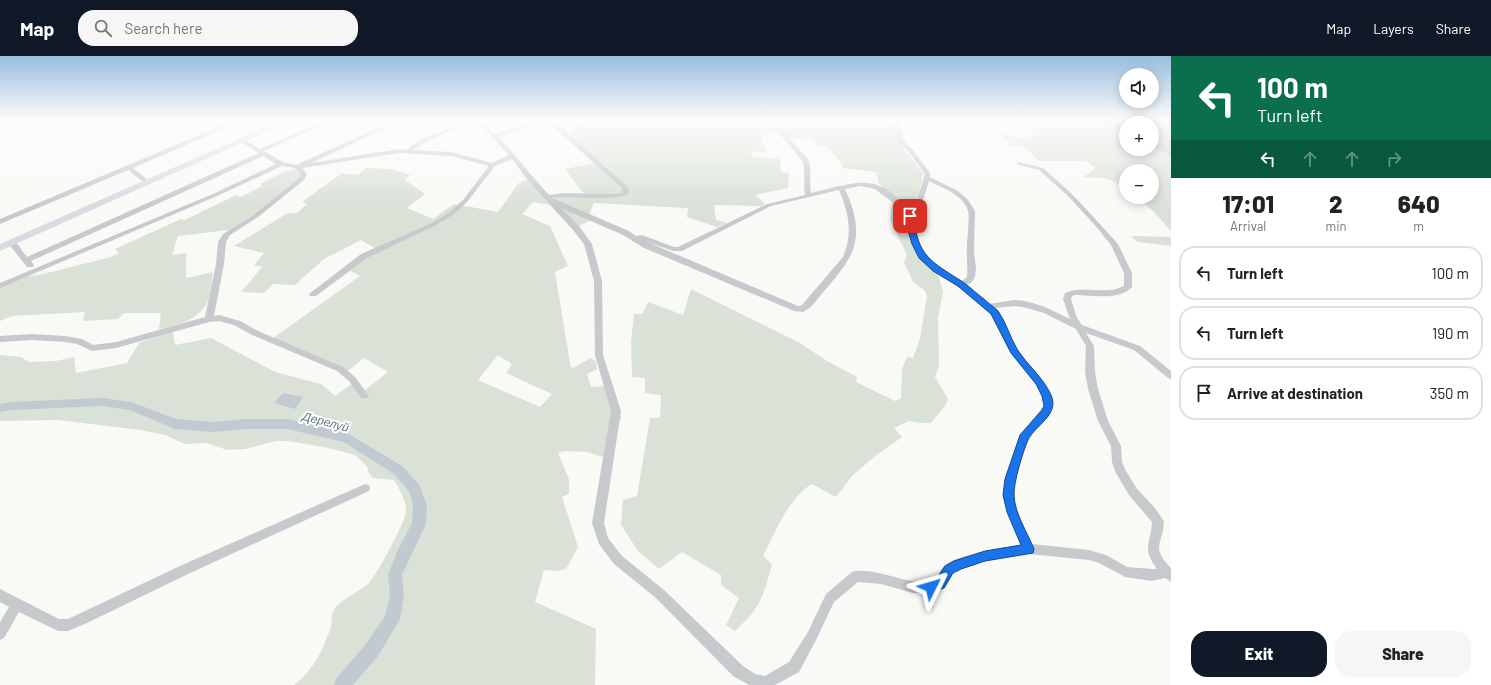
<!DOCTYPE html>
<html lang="en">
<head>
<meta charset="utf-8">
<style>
  :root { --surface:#fff; --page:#f6f6f6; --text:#222; --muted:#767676; --line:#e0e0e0; --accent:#111827 }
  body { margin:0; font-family:Barlow,sans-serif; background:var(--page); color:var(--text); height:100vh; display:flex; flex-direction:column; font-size:15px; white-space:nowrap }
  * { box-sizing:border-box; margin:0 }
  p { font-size:13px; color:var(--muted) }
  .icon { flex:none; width:22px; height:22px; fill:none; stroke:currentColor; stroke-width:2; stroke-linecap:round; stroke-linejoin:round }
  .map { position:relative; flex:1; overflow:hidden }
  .side { display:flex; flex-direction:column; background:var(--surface); width:320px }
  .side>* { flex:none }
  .top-card { background:#0b6e4f; color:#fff; overflow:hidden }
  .buttons { position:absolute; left:1119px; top:12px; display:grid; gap:8px }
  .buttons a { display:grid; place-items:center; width:40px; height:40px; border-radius:50%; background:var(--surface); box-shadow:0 2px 10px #0003; font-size:20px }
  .pin { position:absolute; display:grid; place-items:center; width:34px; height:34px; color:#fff; margin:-17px; border-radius:8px; box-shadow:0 2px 6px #0006 }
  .me { position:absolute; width:44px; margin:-22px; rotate:50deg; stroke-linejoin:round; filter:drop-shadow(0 0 3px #0008) }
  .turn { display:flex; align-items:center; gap:14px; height:84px; padding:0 20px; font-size:18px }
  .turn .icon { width:52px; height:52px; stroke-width:2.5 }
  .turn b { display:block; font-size:28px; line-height:34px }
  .lanes { display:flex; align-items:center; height:38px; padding:0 20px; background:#0003; justify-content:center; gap:20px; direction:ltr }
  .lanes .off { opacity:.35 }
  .eta { display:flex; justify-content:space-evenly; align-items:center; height:68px; text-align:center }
  .eta b { font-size:24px; font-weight:800; line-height:28px }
  .cta { display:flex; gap:8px; margin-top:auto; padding:8px 20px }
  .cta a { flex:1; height:46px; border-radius:16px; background:var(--accent); color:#fff; font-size:16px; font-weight:800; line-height:46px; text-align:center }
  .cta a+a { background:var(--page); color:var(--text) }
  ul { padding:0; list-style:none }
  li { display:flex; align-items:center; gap:12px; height:54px; margin:0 8px 6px; padding:0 12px; border:2px solid var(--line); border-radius:16px }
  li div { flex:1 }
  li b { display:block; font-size:15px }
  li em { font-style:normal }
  header { display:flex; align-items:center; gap:24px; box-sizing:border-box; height:56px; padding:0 20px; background:var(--accent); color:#fff }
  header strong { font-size:19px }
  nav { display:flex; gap:22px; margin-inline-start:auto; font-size:14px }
  .search { width:280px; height:36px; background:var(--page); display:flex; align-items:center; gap:10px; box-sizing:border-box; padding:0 14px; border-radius:16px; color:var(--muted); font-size:15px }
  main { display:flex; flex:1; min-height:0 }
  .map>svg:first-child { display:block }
  .green { fill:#dae1d7; fill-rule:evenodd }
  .water { fill:#c1cad0 }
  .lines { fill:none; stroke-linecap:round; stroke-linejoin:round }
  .river { fill:#c1cad0; fill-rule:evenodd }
  .minor { fill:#c6cacd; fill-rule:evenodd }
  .major { fill:#d6dce0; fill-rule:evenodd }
  .route { fill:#1a73e8; stroke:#114b97 }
  .labels { text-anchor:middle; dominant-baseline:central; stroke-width:4; stroke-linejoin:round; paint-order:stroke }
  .water-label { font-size:12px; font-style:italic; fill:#637983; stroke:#fff }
</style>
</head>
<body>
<header>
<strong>Map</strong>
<div class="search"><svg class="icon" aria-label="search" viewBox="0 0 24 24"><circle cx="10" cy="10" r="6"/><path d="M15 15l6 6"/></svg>Search here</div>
<nav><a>Map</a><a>Layers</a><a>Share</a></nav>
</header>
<main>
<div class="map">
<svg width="1171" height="629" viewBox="0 0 1171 629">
  <rect width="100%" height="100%" fill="#f9f9f6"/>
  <g class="green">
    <path d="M582 64H893L899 87 923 117 919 139 906 159V166L912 187 938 219 943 235 938 262 939 310 935 321 948 343 945 350 931 367H921L909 365 894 372 902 381 875 400 852 420 836 441 812 428C788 442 776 476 763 500L772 508C763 541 761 551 735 575L726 569 739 542 721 529V519L682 496 659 513 638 495 621 469 623 444 637 440 650 362H660L661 339 645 337V322L632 321 631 286 634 258H642L648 246 683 259 691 233 800 287 827 305 857 321 856 326 895 345 901 342 902 313 907 301 913 302 920 283 927 240 925 235 913 226 904 206 907 199 890 164 892 146 877 135 883 131 879 128 876 116 843 112 839 104 826 90 817 89 813 84 785 83 780 77H765V79H761L766 96 751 95 752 101 780 103 781 116 789 117 788 132 755 139 765 148 761 150 714 149 716 164 727 167 717 171 687 161 688 152 594 147 589 159 595 162 573 173 550 149 533 146 522 158 550 170 568 210 555 216 571 313 591 302 596 306 597 313 587 318 591 331 613 329 621 361 615 384 603 401 587 396 564 395 558 397 569 423V438L562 441 578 491 566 513 555 515 544 514 535 546 596 573 595 629H294C313 615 323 594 331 571 332 566 331 561 333 556 337 545 359 536 368 528 376 521 406 465 406 455 407 447 398 430 394 424L373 422 369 417 367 410 355 399 324 391 288 385H276L245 393 227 394 207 387 185 388 165 379 141 374 58 364 0 365V299L21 301 29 306 56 305 74 301 76 317 127 307 139 287 173 275 175 289 211 282 275 316 321 328 335 340 356 325 364 335 388 316 364 302 343 319 336 313 269 285 360 220 345 212 375 192 361 184 324 203 295 229 273 228 264 237 241 236 262 211 254 209 264 197 234 190 286 158 297 157 307 148 302 146 342 117 358 119 366 112 391 113 410 119 405 124 425 138 407 152 433 163 454 148 498 156 518 128 522 125 534 122 550 141 584 138 565 113 596 107 567 81ZM498 299 512 308 506 317 552 338 540 351 478 324Z"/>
    <path d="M1024 64H1097L1126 79V93H1152V91L1171 100V175L1153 155 1137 141H1152V115H1126V133L1111 124 1104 122 1084 121 1096 112 1086 105H1040C1033 102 1030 93 1022 90 1017 89 1014 91 1009 89V84L1002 82 1003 77 1021 82 1034 80 1033 75Z"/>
    <path d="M302 113 305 116V121L237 173 178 180 172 199 186 197V222L213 216C211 225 211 239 207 247 198 264 176 270 159 273L161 257H124L118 263 83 265 85 256 12 260 0 265V231L25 221 43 218 111 201 119 197 115 193 181 163 185 164 236 139 241 141 262 130 260 128 286 115Z"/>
    <polygon points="1134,180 1171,181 1171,190 1138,186 1131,181"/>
  </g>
  <g class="water">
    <polygon points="1097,64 1171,64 1171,100 1152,91 1152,67 1126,67 1126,79"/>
    <polygon points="283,337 303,341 295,353 274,347"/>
  </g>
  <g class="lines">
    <polygon class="river" points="102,342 131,346 176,363 214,366 244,363 287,363 347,377 402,410 419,428 427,449 426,468 402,519 404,539 400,563 378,600 353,629 334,629 336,623 366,588 385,560 390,539 388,519 397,496 412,467 413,449 409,435 394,418 344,386 287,373 244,373 214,376 175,373 130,354 102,350 11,354 0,356 0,348 11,346"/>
    <g class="minor">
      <polygon points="235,64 243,64 133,112 150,126 150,128 146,128 128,114 0,168 0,163"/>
      <path d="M326 64H334L264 95 283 106 296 109 395 64H403L311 107 399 93 405 94 425 82 468 64H481L495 78 537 64H546L498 81C516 99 531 120 549 139L563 137 618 138 622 137V132L546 64H553L627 130 629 135 627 139C604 146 577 139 552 142L629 175 636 180 642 179 674 191H678L767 148 805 139C803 128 806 112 802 104L776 74 779 72 781 73 808 103C812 113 809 126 811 137 856 127 876 114 910 155L916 148 925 118 908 95 899 87 896 79 894 64H900L902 79 905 86 912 93 930 117V121L958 135 968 144 975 155 974 196 976 212 975 221 971 227 966 229 989 248C997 247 1006 245 1014 244 1033 244 1053 255 1070 263L1063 243 1065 237C1084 228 1105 240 1124 230V217L1111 189 1094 168 1067 139 1039 114 1016 108 1019 106 1043 112 1071 137 1098 166 1118 188 1132 217V231C1119 245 1092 239 1075 239L1072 240 1071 243 1077 262 1082 269 1140 290 1171 315V323L1168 322 1134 294 1086 277 1094 290 1095 316 1098 333 1108 365 1121 390 1122 406 1126 415 1137 433 1154 451 1164 465C1163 489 1150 490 1171 512V526L1165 522 1152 525 1125 521 1099 507 1089 504 1029 498 985 505 960 514 953 517 944 532 931 537H913L881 528 858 526 834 546 816 584 799 616 775 629H749L733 620 656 542 614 508 599 488 592 467 611 355 595 299 594 225 584 188 573 174 527 123 512 103 495 110 467 146 454 158 434 170 367 202 316 240H310L309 238 361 198 430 168 450 156 463 144 489 110 451 100 399 97 302 112 307 118 304 124 258 161 230 179 226 186 224 208 214 260 219 259 240 265 258 275 343 311 355 321 369 340 367 342H361L349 325 337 315 252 279 234 269 219 265 209 266 116 292 92 295 77 288 65 286 32 284 0 286V280L32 278 65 280 82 283 93 289 116 286 205 261 216 208 218 186 223 178 254 159 299 122 301 118 295 112 282 110 217 140 0 232V227L213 138 276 108 263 100 31 205 34 209 33 211H27L8 187 9 185H15L27 201 259 97 241 86V84H245L260 93ZM476 64 509 99 492 107 451 96 413 94 429 84ZM929 125C942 132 964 139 968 155 970 161 967 182 967 189 966 200 968 210 967 221L961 226C931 207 917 198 913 160L922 148ZM861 130 875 133 893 146 907 160V171L912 188 919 202 933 215 958 231 992 259 1011 297 1036 328 1042 340 1044 350 1021 378 1005 423 1003 439 1007 456 1021 489C1006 491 954 499 944 510 941 514 939 519 936 524 914 531 890 517 867 515 862 515 857 514 852 516L826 538 808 576 789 606 765 620 755 618 743 610 664 534 622 500 608 482 604 467 621 355 603 299 602 225 592 188 579 170 561 152 623 179 644 192 794 255 803 256 811 251C846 207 872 192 845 133ZM839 134C849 157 853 178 843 201L801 250H798L645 185 673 195H682L771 150ZM1014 250 1023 251 1044 257 1076 273 1086 290 1085 316 1088 333 1098 365 1111 390 1112 406 1116 417 1129 439 1152 466C1151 488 1141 491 1157 513H1152L1127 511 1106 499 1089 494 1032 488C1016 452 1008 444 1021 405 1024 398 1025 388 1029 382 1035 373 1055 358 1053 348 1050 325 1028 311 1017 292 1010 281 1005 269 999 257L995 252Z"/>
      <polygon points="365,428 369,429 370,432 369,435 188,518 87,567 68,575 58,575 19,556 4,582 0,584 0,566 9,551 0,546 0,533 59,563 68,563 180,510"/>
    </g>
    <polygon class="major" points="282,64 293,64 0,195 0,188"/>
  </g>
  <linearGradient id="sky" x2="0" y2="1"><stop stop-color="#98bdde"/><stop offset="0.42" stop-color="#fcfcfb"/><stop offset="1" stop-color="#fcfcfb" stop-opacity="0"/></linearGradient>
  <rect width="1171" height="152" fill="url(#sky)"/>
  <path class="route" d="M910 158 914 160C917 201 932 206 963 226 970 231 977 238 984 243 988 247 994 251 998 255 1006 266 1010 281 1017 293 1027 309 1043 321 1051 339 1060 359 1035 369 1028 384 1023 395 1013 428 1014 440 1015 458 1027 476 1034 493L1033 497 985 505 961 513 953 517 944 532 931 536 926 535 925 531 926 527 936 523 945 510 954 505 985 495 1021 489 1007 456 1003 439 1005 423 1020 379 1042 354 1044 350 1042 340 1036 328 1011 297 991 258 958 230 933 215 919 202 912 188 907 171V160Z"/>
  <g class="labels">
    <g class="water-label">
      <text transform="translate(326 365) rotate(15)">Дерелуй</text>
    </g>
  </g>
</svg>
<div class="buttons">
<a><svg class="icon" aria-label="sound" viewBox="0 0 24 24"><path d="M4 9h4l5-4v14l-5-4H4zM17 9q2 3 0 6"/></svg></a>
<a>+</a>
<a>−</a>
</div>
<div class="pin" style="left:910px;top:160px;background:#d93025"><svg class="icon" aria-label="arrive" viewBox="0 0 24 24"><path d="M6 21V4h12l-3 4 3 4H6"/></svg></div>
<svg class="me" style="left:931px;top:531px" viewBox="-20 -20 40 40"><path d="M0-17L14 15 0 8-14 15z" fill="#1a73e8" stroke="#fff" stroke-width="4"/></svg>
</div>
<section class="side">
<div class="top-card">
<div class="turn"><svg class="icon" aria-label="left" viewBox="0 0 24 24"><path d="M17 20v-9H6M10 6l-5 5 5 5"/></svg><div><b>100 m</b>Turn left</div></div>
<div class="lanes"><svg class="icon" aria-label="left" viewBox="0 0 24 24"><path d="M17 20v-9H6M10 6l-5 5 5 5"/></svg><svg class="icon off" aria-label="ahead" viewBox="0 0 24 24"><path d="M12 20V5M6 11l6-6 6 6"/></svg><svg class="icon off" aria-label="ahead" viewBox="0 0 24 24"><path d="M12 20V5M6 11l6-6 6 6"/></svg><svg class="icon off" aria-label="right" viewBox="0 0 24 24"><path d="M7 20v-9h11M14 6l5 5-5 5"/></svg></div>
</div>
<div class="eta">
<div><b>17:01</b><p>Arrival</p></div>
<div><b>2</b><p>min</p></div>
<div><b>640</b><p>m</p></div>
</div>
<ul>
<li><svg class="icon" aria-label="left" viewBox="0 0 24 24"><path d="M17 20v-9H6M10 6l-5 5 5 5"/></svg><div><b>Turn left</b></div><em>100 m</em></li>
<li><svg class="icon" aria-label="left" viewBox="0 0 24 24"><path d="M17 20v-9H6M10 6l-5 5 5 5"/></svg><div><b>Turn left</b></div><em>190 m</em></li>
<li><svg class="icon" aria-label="arrive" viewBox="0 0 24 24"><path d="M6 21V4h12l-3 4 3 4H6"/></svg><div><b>Arrive at destination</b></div><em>350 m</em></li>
</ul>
<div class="cta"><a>Exit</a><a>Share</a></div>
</section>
</main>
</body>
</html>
